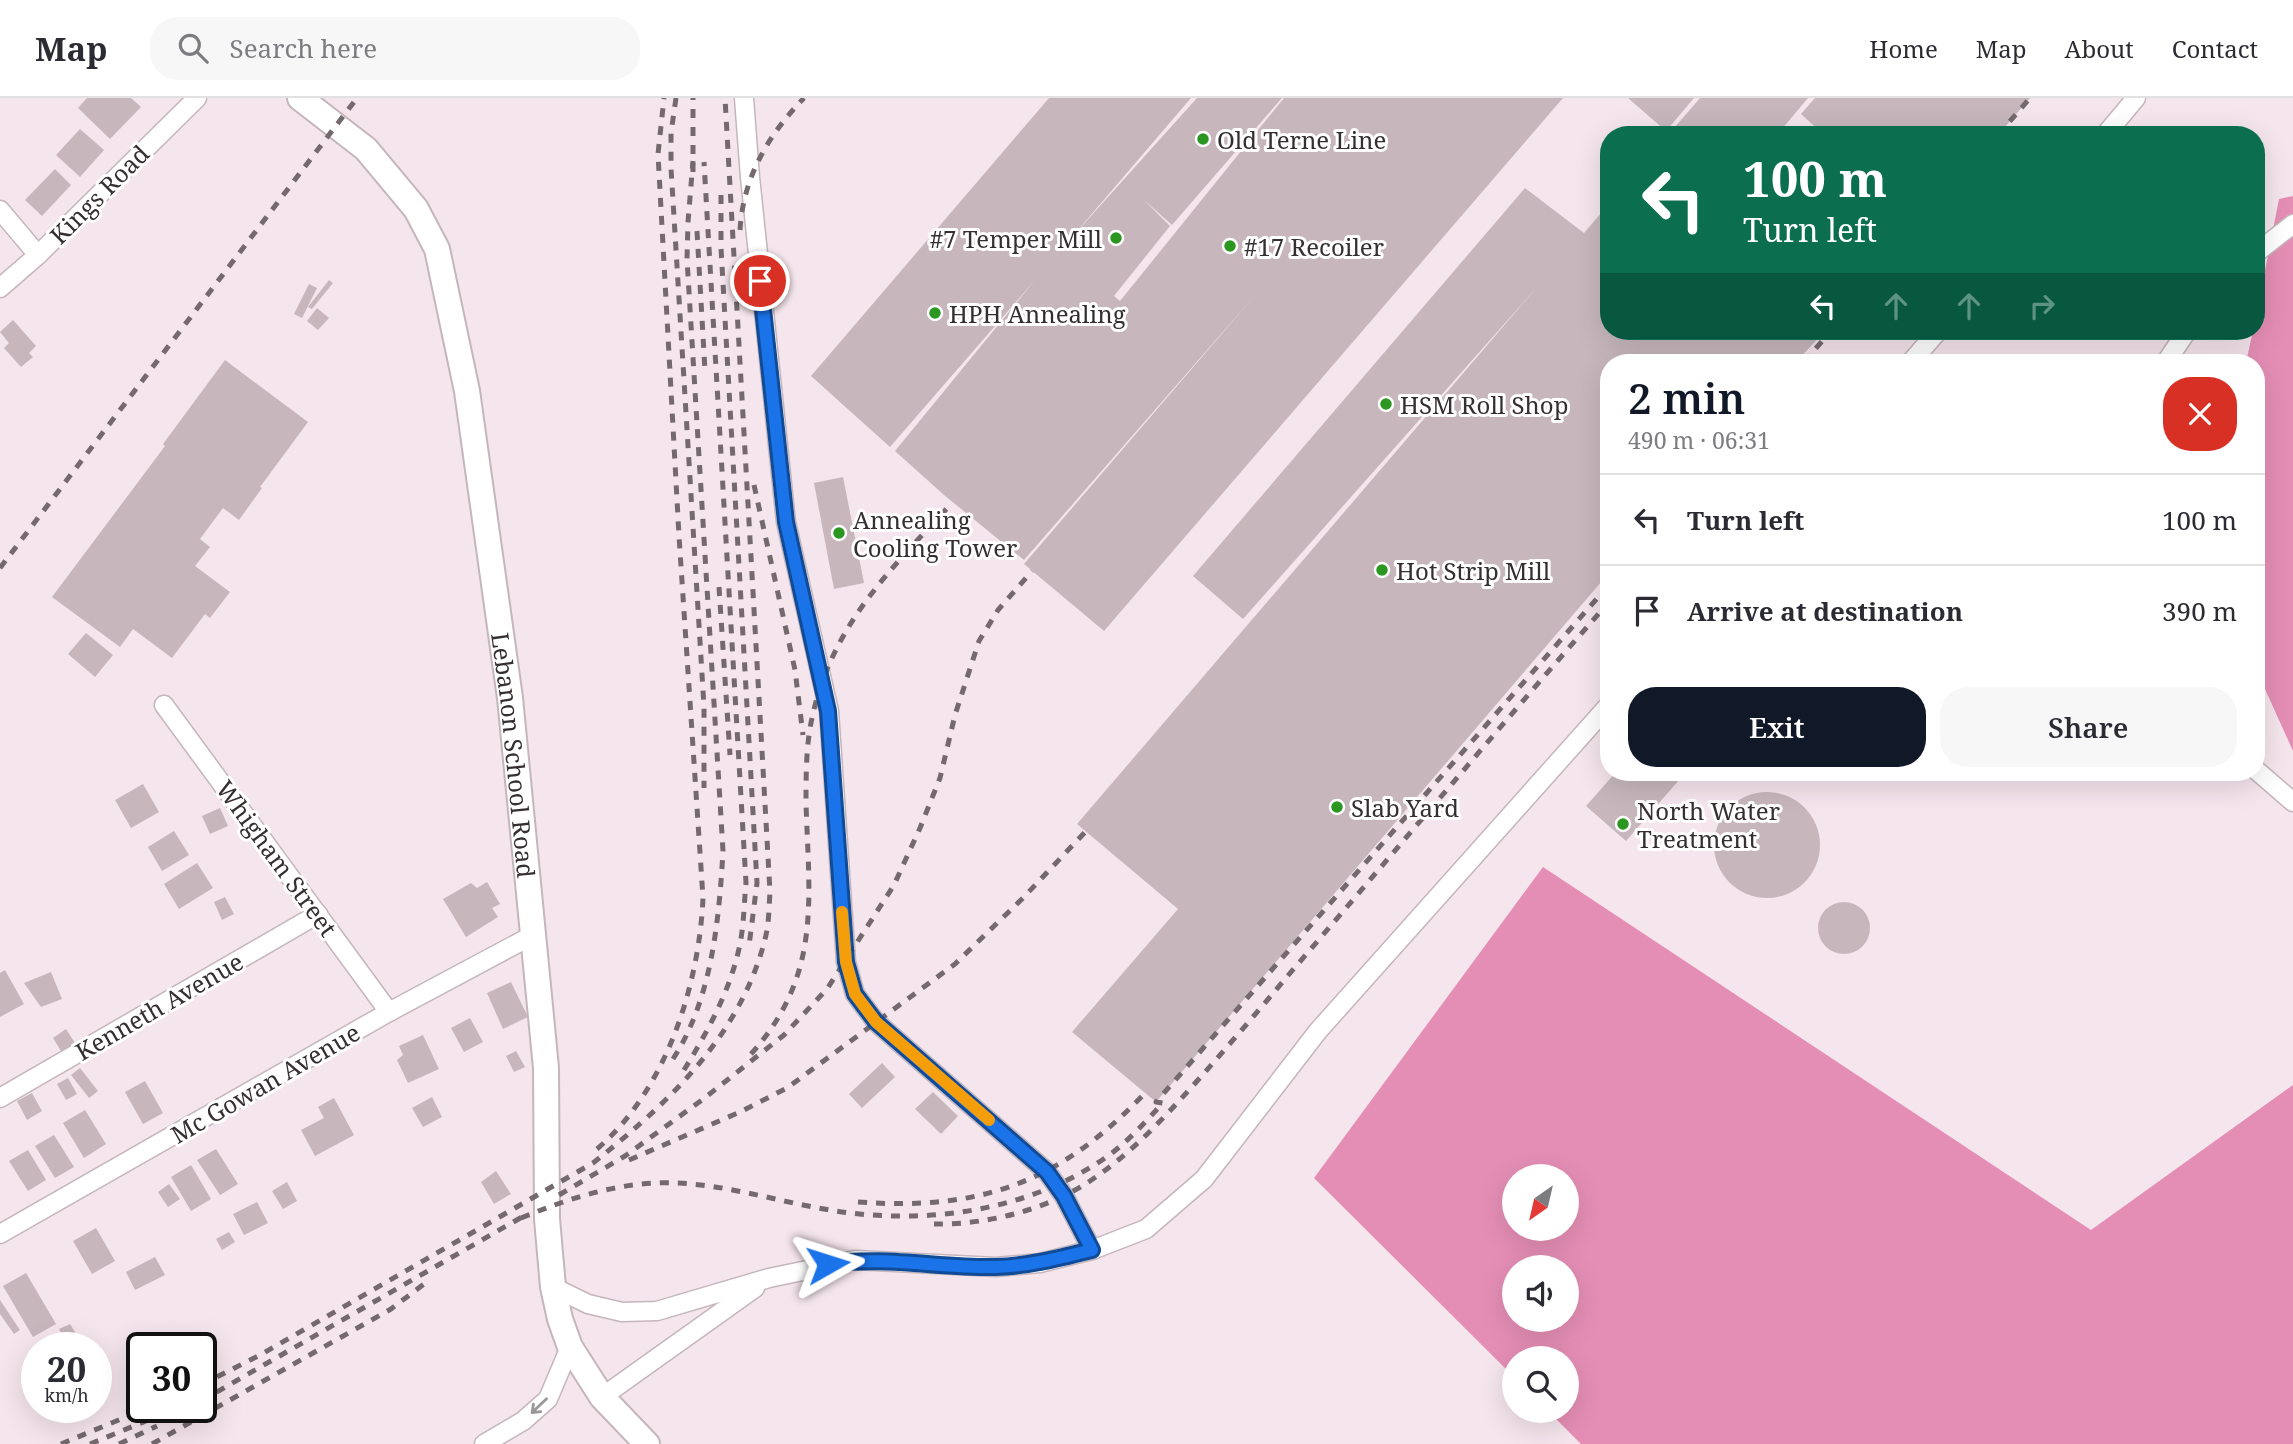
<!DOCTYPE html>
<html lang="en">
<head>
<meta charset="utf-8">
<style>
  :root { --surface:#fff; --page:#f7f7f7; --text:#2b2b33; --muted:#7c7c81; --line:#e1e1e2; --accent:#111827 }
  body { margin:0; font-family:"Noto Serif",serif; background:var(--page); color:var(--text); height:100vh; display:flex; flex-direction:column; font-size:26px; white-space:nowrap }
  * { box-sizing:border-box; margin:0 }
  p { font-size:23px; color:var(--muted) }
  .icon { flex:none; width:38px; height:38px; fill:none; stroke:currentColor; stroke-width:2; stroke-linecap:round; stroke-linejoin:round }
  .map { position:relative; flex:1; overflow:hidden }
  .drawer { position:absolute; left:1600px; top:256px; width:665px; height:427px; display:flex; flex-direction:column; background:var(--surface); border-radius:28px; box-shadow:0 7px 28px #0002 }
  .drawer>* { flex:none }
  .top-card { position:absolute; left:1600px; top:28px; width:665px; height:214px; border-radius:28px; box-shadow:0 7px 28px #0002; background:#0b6e4f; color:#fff; overflow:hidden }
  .needle { width:46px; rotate:214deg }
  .fabs { position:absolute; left:1502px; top:1066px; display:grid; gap:14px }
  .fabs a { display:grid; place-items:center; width:77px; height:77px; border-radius:50%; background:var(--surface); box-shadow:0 7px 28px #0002; font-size:35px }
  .speed { position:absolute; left:21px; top:1234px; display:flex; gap:14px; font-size:35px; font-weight:700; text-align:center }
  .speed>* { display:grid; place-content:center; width:91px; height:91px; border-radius:50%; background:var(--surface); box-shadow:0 7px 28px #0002; line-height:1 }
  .speed small { font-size:18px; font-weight:400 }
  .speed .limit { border:4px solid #111; border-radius:10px; background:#fff; color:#111 }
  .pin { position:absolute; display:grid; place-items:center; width:60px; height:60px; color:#fff; margin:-30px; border:4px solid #fff; border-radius:50%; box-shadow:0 2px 7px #0007 }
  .me { position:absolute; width:77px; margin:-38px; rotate:84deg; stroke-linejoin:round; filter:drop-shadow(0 0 5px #0008) }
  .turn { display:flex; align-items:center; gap:24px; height:147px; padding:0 28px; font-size:32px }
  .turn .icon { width:91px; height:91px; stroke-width:2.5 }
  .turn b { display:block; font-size:49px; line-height:60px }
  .lanes { display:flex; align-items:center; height:66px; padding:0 28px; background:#0003; justify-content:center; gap:35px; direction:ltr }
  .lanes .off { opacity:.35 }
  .round { display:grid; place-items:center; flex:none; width:74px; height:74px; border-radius:28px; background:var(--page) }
  .headline { display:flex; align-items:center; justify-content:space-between; height:119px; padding:0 28px }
  h1 { font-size:42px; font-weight:600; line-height:52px; color:var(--accent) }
  .cta { display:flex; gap:14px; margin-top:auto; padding:14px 28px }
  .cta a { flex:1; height:80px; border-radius:28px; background:var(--accent); color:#fff; font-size:28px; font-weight:600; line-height:80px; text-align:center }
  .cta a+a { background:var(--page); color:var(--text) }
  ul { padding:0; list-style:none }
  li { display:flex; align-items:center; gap:21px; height:91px; padding:0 28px; border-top:2px solid var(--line) }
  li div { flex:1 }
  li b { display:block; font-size:26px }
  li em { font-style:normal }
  header { display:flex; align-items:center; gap:42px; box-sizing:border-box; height:98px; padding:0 35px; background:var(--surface); border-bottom:2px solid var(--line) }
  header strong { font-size:33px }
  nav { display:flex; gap:38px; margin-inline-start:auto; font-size:24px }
  .search { width:490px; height:63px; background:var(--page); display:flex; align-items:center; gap:18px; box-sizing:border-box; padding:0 24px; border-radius:28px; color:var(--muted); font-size:26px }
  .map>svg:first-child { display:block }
  .forest { fill:#e58eb5; fill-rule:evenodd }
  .building { fill:#c7b7bd }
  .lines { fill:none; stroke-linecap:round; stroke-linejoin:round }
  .street-casing { stroke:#c5b6bc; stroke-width:21 }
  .secondary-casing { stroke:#c5b6bc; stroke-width:28 }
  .street { stroke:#fff; stroke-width:18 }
  .secondary { stroke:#fff; stroke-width:24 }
  .rail { stroke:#746a6e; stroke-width:5; stroke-dasharray:9 9; stroke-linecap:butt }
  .oneway { stroke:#9a9798 }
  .route-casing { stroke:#114b97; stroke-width:18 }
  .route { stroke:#1a73e8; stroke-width:12 }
  .slow { stroke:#f59e0b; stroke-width:12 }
  .poi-dot { fill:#2c9720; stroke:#fff; stroke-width:2.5 }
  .labels { text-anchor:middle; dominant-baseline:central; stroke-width:6; stroke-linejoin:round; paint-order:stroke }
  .poi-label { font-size:24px; fill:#352f31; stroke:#fff; text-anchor:start }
  .street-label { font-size:24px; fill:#352f31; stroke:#fff }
</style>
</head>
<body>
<header>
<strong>Map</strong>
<div class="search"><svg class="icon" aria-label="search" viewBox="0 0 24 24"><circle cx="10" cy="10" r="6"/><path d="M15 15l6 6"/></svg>Search here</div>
<nav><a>Home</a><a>Map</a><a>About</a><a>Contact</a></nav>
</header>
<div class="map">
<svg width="2293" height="1346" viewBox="0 0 2293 1346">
  <rect width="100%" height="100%" fill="#f5e5ec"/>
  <g class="forest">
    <polygon points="2293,98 2293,653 2256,571 2256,264 2246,264 2253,233 2256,233 2256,218 2279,101"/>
    <path d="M1543 769 2091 1132 2293 987V1346H1581L1548 1313 1566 1312V1260H1514V1279L1314 1080ZM1514 1078H1566V1130H1514ZM1514 1169H1566V1222H1514Z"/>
  </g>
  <g class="building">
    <polygon points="87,0 131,0 141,9 110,41 78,10"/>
    <polygon points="1049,0 1191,0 1072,139 1197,0 1282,0 1172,127 1144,102 1170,128 1114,198 1120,203 1284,0 1563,0 1104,533 1024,466 1256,196 1024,462 944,397 895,353 1035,182 890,349 811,278"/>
    <polygon points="1628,0 1694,0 1666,33"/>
    <polygon points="1700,0 1808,0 1777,37 1668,37"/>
    <polygon points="1815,0 2030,0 1998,37 1824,37 1801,16"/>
    <polygon points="80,31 104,52 80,79 56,57"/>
    <polygon points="55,71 71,87 42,118 25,102"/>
    <polygon points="1525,90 1584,135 1608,107 1608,233 1825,233 1796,264 1608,264 1608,476 1156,1004 1072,934 1178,811 1077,726 1537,189 1243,521 1193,478"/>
    <polygon points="329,182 333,185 312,211 308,209"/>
    <polygon points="309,186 317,190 302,220 294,216"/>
    <polygon points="317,210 329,220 318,232 307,223"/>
    <polygon points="13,222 36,248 29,255 33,259 21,269 4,250 9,245 0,234"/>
    <polygon points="225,262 308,324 260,389 262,390 239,422 223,410 200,441 210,449 195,468 230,494 210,520 205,516 172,560 133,531 120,549 52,499 165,348 163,346"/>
    <polygon points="843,379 864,485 834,491 814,385"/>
    <polygon points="86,535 113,557 95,579 68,556"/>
    <polygon points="1616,674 1686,674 1626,743 1586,708"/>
    <polygon points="1839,674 1897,674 1892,678 1872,683 1851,681"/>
    <polygon points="143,686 159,714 131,730 115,702"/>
    <circle cx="1767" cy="747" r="53"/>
    <polygon points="220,710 228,728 210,736 202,718"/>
    <polygon points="174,733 189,757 162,773 148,749"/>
    <polygon points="197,765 213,790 179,811 164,786"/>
    <polygon points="487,784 500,806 492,810 498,819 466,839 443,801 471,785 477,790"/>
    <polygon points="225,799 234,816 222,822 214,804"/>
    <circle cx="1844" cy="830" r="26"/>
    <polygon points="5,872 24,906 0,919 0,875"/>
    <polygon points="51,874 62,901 41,909 24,885"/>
    <polygon points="511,884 528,919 503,931 487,895"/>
    <polygon points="470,920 483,944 464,954 451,930"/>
    <polygon points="66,931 75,945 61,953 53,940"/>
    <polygon points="423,937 439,971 408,985 397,962 403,957 399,948"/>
    <polygon points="516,953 525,969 514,974 506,958"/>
    <polygon points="882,965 895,979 862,1010 849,996"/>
    <polygon points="80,970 98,993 89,1000 71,977"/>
    <polygon points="68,980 77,996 66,1002 57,986"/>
    <polygon points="145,983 163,1015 143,1026 125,994"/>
    <polygon points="933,994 958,1018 941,1036 915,1011"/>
    <polygon points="32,995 42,1013 27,1022 17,1003"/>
    <polygon points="432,999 442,1019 423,1029 412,1010"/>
    <polygon points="334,1000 354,1037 315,1058 301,1032 324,1020 318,1009"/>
    <polygon points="85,1012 106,1046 84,1060 63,1025"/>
    <polygon points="54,1037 74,1069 55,1080 35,1048"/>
    <polygon points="216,1051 238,1086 220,1097 197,1062"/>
    <polygon points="28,1052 46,1082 28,1093 9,1063"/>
    <polygon points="191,1067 211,1101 191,1113 171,1079"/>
    <polygon points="496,1073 511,1096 494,1106 481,1084"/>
    <polygon points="287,1084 297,1103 283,1111 272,1093"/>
    <polygon points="169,1086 180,1101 168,1109 158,1094"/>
    <polygon points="257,1104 268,1125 244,1137 233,1116"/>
    <polygon points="96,1130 115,1163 92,1176 73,1143"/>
    <polygon points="229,1134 235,1144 222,1152 216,1141"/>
    <polygon points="155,1159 165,1177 135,1192 126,1174"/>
    <polygon points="26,1175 56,1226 33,1239 3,1188"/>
    <polygon points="0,1202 20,1232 14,1236 0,1216"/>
    <polygon points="70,1226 80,1242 68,1248 59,1231"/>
  </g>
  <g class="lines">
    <g class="street-casing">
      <g id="street">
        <polyline points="744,0 750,79 786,424 829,613 846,864 855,896 876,924 1047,1074 1064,1098 1092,1152 1146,1131 1204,1081 1318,933 1608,608"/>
        <polyline points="2105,37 2136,0"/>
        <polyline points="0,112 38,157"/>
        <polyline points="2256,155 2293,126"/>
        <polyline points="0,190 38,157 197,0"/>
        <polyline points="1911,264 1938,233"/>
        <polyline points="2166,264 2187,233"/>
        <polyline points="164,607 389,914"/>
        <polyline points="2256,672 2293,704"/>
        <polyline points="0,1000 318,816"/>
        <polyline points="0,1136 389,914 533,837"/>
        <polyline points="553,1189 588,1206 622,1214 657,1213 769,1180 855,1162 996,1169 1040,1165 1092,1152"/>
        <polyline points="602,1299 755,1190"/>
        <polyline points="484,1346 523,1323 548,1301 570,1249"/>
      </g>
    </g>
    <g class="secondary-casing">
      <g id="secondary">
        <path id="s1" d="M300 0 366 51 416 111 437 151 467 293 510 600 546 970 547 1121 553 1189 560 1221 570 1249 602 1299 647 1346"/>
      </g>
    </g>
    <use href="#street" class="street"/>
    <use href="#secondary" class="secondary"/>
    <g class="rail">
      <polyline points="676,0 671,35 671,70 704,609 704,690"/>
      <polyline points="1998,37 2030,0"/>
      <polyline points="693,74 693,0"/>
      <polyline points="721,97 721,150 757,785 749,848"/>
      <path d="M740 132C743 80 768 37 804 0"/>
      <polyline points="697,133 705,273"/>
      <polyline points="1804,264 1831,233"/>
      <polyline points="754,387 795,572 803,637"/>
      <polyline points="0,470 357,0"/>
      <polyline points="719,489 730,657"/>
      <path d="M751 956C822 877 809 802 806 705 806 677 806 647 812 620 832 527 890 472 952 405"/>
      <path d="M673 961C712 901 719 822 723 753L687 161 688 124 693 63"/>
      <path d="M684 972C708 933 731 891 740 846 744 826 744 805 746 785L704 64"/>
      <path d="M597 1051C666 992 699 888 703 800L679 438 658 56 664 0"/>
      <polyline points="629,1062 740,1014 787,990 955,866 1023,800 1087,732"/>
      <polyline points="559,1097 625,1058 702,1002 784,937 827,891 894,787 920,730 940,680 955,617 979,543 998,512 1032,473"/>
      <path d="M858 1104C980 1113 1059 1085 1143 997"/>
      <path d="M521 1120C565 1102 606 1088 654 1085 715 1082 776 1104 836 1113 927 1127 1028 1113 1105 1060 1127 1045 1145 1024 1163 1005L1156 1004 1608 488"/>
      <path d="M934 1126C986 1127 1046 1112 1090 1083 1132 1055 1164 1020 1198 982 1229 947 1260 911 1291 874 1397 751 1501 627 1608 505"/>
      <path d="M201 1287 260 1257 593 1065C669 1005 743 935 766 837 769 824 769 808 770 794L725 0"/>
      <polyline points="201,1303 529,1115"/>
      <polyline points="61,1346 150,1309"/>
      <polyline points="90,1346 180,1309"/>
      <polyline points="119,1346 157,1328"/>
      <polyline points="152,1346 391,1211 428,1183"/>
    </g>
  </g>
  <defs><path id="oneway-shaft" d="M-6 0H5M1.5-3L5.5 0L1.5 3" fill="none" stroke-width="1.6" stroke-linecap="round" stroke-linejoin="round" transform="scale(1.75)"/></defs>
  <use class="oneway" href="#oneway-shaft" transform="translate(539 1308) rotate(136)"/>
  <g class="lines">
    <g class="route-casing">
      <path id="route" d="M760 183 786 424 828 613 846 864 855 896 876 924 1047 1074 1064 1098 1092 1152C1060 1160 1029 1168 996 1169 940 1170 885 1158 828 1166"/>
    </g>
    <use href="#route" class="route"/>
    <polyline class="slow" points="842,814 846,864 855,896 876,924 989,1022"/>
  </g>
  <g class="poi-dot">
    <circle cx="1203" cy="41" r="7"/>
    <circle cx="1116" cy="140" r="7"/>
    <circle cx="1230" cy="148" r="7"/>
    <circle cx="935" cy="215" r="7"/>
    <circle cx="1386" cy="306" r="7"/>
    <circle cx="839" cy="435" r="7"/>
    <circle cx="1382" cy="472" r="7"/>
    <circle cx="1337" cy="709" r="7"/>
    <circle cx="1623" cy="726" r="7"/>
  </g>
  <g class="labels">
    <g class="poi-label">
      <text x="1217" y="41">Old Terne Line</text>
      <text x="1102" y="140" text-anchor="end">#7 Temper Mill</text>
      <text x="1244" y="148">#17 Recoiler</text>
      <text x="949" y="215">HPH Annealing</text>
      <text x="1400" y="306">HSM Roll Shop</text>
      <text x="853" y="421">Annealing<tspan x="853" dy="28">Cooling Tower</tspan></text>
      <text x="1396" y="472">Hot Strip Mill</text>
      <text x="1351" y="709">Slab Yard</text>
      <text x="1637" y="712">North Water<tspan x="1637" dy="28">Treatment</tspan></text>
    </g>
    <g class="street-label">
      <text transform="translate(99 96) rotate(-45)">Kings Road</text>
      <text stroke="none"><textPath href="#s1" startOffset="719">Lebanon School Road</textPath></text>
      <text transform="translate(277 760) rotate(54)">Whigham Street</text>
      <text transform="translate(159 908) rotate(-30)">Kenneth Avenue</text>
      <text transform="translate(265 985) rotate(-30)">Mc Gowan Avenue</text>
    </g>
  </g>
</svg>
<div class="fabs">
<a><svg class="needle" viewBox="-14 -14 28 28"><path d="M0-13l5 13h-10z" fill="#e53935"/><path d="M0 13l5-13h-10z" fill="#7c7c81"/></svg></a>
<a><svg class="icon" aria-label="sound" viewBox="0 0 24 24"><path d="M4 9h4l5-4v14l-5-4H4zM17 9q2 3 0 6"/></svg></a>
<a><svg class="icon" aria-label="search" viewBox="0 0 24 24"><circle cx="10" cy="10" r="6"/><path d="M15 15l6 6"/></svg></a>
</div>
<div class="speed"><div>20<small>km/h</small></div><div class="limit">30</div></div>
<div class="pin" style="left:760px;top:183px;background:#d93025"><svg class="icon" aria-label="arrive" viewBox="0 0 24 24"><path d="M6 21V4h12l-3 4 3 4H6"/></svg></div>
<svg class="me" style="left:828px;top:1166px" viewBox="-20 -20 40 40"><path d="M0-17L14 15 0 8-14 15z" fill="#1a73e8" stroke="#fff" stroke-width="4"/></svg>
<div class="top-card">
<div class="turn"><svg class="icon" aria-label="left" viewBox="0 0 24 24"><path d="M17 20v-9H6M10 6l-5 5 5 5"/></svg><div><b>100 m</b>Turn left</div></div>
<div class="lanes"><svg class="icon" aria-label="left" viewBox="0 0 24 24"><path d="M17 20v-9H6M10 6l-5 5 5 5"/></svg><svg class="icon off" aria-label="ahead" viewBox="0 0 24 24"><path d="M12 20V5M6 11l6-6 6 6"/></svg><svg class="icon off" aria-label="ahead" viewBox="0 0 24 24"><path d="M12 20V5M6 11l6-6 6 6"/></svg><svg class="icon off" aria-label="right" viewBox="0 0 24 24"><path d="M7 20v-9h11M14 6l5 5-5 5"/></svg></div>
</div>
<section class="drawer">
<div class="headline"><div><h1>2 min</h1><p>490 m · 06:31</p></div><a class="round" style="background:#d93025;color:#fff"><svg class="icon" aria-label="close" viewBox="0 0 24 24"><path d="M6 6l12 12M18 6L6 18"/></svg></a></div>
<ul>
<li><svg class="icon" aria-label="left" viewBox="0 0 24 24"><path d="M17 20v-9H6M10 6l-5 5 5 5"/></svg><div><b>Turn left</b></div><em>100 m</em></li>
<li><svg class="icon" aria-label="arrive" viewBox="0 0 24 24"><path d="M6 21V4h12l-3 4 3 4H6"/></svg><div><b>Arrive at destination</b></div><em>390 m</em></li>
</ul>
<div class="cta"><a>Exit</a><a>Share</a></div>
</section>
</div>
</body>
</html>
